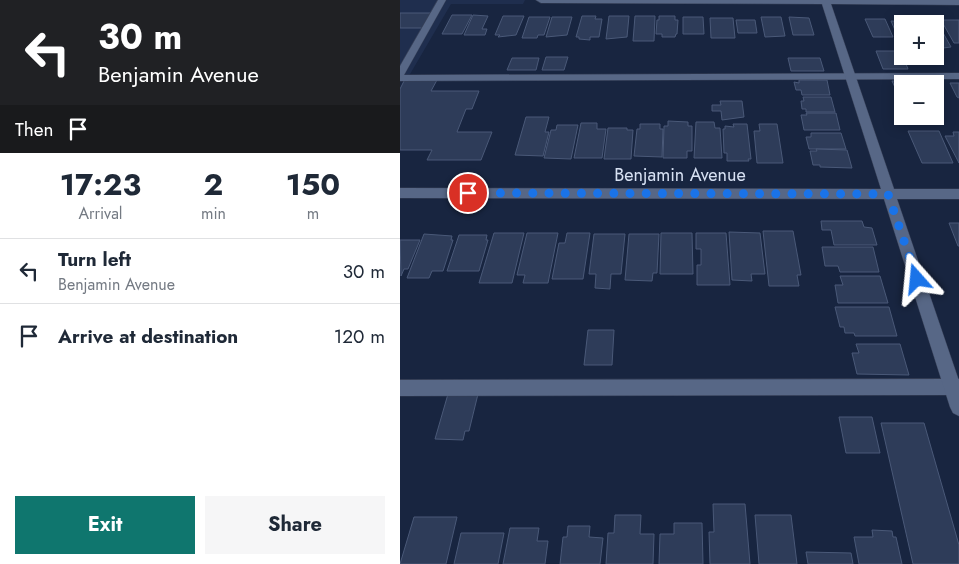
<!DOCTYPE html>
<html lang="en">
<head>
<meta charset="utf-8">
<style>
  :root { --surface:#fff; --page:#f6f6f7; --text:#1f2937; --muted:#747a83; --line:#e0e1e3; --accent:#0f766e }
  body { margin:0; font-family:Jost,sans-serif; background:var(--page); color:var(--text); height:100vh; display:flex; flex-direction:column; font-size:19px; white-space:nowrap }
  * { box-sizing:border-box; margin:0 }
  p { font-size:16px; color:var(--muted) }
  .icon { flex:none; width:28px; height:28px; fill:none; stroke:currentColor; stroke-width:2; stroke-linecap:round; stroke-linejoin:round }
  .map { position:relative; flex:1; overflow:hidden }
  .side { display:flex; flex-direction:column; background:var(--surface); width:400px }
  .side>* { flex:none }
  .banner { background:#202124; color:#fff; overflow:hidden }
  .controls { position:absolute; left:494px; top:15px; display:grid; gap:10px }
  .controls a { display:grid; place-items:center; width:50px; height:50px; border-radius:0px; background:var(--surface); box-shadow:0 2px 12px #0003; font-size:25px }
  .pin { position:absolute; display:grid; place-items:center; width:42px; height:42px; color:#fff; margin:-21px; border:2px solid #fff; border-radius:50%; box-shadow:0 1px 5px #0007 }
  .me { position:absolute; width:55px; margin:-28px; rotate:342deg; stroke-linejoin:round; filter:drop-shadow(0 0 4px #0008) }
  .turn { display:flex; align-items:center; gap:18px; height:105px; padding:0 15px; font-size:22px }
  .turn .icon { width:65px; height:65px; stroke-width:2.5 }
  .turn b { display:block; font-size:35px; line-height:42px }
  .then { display:flex; align-items:center; height:48px; padding:0 15px; background:#0003; gap:10px; font-size:19px }
  .eta { display:flex; justify-content:space-evenly; align-items:center; height:85px; text-align:center }
  .eta b { font-size:30px; font-weight:700; line-height:35px }
  .button { display:flex; gap:10px; margin-top:auto; padding:10px 15px }
  .button a { flex:1; height:58px; border-radius:0px; background:var(--accent); color:#fff; font-size:20px; font-weight:700; line-height:58px; text-align:center }
  .button a+a { background:var(--page); color:var(--text) }
  ul { padding:0; list-style:none }
  li { display:flex; align-items:center; gap:15px; height:65px; padding:0 15px; border-top:1px solid var(--line) }
  li div { flex:1 }
  li b { display:block; font-size:19px }
  li em { font-style:normal }
  main { display:flex; flex:1; min-height:0 }
  .map>svg:first-child { display:block }
  .built { fill:#1f2e4e }
  .building { fill:#2e3c59; stroke:#4a5978 }
  .lines { fill:none; stroke-linecap:round; stroke-linejoin:round }
  .service-casing { stroke:#374057; stroke-width:1 }
  .minor-casing { stroke:#374057; stroke-width:1 }
  .service { fill:#576786; fill-rule:evenodd }
  .minor { fill:#576786; fill-rule:evenodd }
  .route { stroke:#1a73e8; stroke-width:9; stroke-dasharray:0 16.2 }
  .labels { text-anchor:middle; dominant-baseline:central; stroke-width:4; stroke-linejoin:round; paint-order:stroke }
  .street-label { font-size:18px; fill:#d7e1f3; stroke:#182540 }
</style>
</head>
<body>
<main>
<section class="side">
<div class="banner">
<div class="turn"><svg class="icon" aria-label="left" viewBox="0 0 24 24"><path d="M17 20v-9H6M10 6l-5 5 5 5"/></svg><div><b>30 m</b>Benjamin Avenue</div></div>
<div class="then">Then<svg class="icon" aria-label="arrive" viewBox="0 0 24 24"><path d="M6 21V4h12l-3 4 3 4H6"/></svg></div>
</div>
<div class="eta">
<div><b>17:23</b><p>Arrival</p></div>
<div><b>2</b><p>min</p></div>
<div><b>150</b><p>m</p></div>
</div>
<ul>
<li><svg class="icon" aria-label="left" viewBox="0 0 24 24"><path d="M17 20v-9H6M10 6l-5 5 5 5"/></svg><div><b>Turn left</b><p>Benjamin Avenue</p></div><em>30 m</em></li>
<li><svg class="icon" aria-label="arrive" viewBox="0 0 24 24"><path d="M6 21V4h12l-3 4 3 4H6"/></svg><div><b>Arrive at destination</b></div><em>120 m</em></li>
</ul>
<div class="button"><a>Exit</a><a>Share</a></div>
</section>
<div class="map">
<svg width="559" height="564" viewBox="0 0 559 564">
  <rect width="100%" height="100%" fill="#182540"/>
  <polygon class="built" points="0,0 125,0 123,4 51,4 6,81 0,81"/>
  <g class="building">
    <polygon points="0,13 32,13 23,28 0,28"/>
    <polygon points="52,15 72,15 62,34 42,34"/>
    <polygon points="73,15 88,16 82,29 87,29 85,35 64,35"/>
    <polygon points="103,16 124,16 116,35 98,37 100,35 95,35"/>
    <polygon points="182,16 196,16 195,19 202,19 199,37 190,37 190,40 179,39 179,37 176,37"/>
    <polygon points="209,16 229,16 227,37 206,39"/>
    <polygon points="235,16 255,16 254,41 233,41"/>
    <polygon points="259,16 275,16 275,20 278,20 277,34 276,34 275,37 262,37 262,34 256,34 257,20 259,20"/>
    <polygon points="129,17 150,17 144,35 138,35 137,38 122,38"/>
    <polygon points="152,17 172,17 167,35 146,37"/>
    <polygon points="283,17 303,17 304,34 283,34"/>
    <polygon points="361,17 381,17 385,36 365,37"/>
    <polygon points="389,17 409,18 414,35 393,35"/>
    <polygon points="310,18 333,18 335,38 311,38"/>
    <polygon points="465,19 485,19 493,37 473,37"/>
    <polygon points="336,20 355,20 357,33 338,33"/>
    <polygon points="541,20 559,20 559,43 554,43"/>
    <polygon points="491,21 512,22 513,24 502,24 502,46"/>
    <polygon points="514,21 537,22 551,47 535,49 535,24 516,24"/>
    <polygon points="476,51 501,51 508,69 483,69"/>
    <polygon points="146,57 168,57 164,70 142,70"/>
    <polygon points="112,58 139,58 136,70 107,70"/>
    <polygon points="388,58 420,58 424,71 391,71"/>
    <polygon points="5,79 37,80 31,91 79,91 72,109 66,109 57,132 92,132 81,160 27,160 32,150 0,150 0,89"/>
    <polygon points="399,80 427,80 430,95 402,95 401,90 396,90 394,82 399,83"/>
    <polygon points="492,81 517,82 518,84 502,84 502,96 499,96"/>
    <polygon points="550,83 559,83 559,98 557,97"/>
    <polygon points="403,97 431,97 435,112 406,112 406,109 402,109 401,101 404,101"/>
    <polygon points="320,101 342,101 344,117 322,120 321,111 312,111 312,105 321,105"/>
    <polygon points="406,113 436,113 440,130 404,130 401,115 407,115"/>
    <polygon points="126,117 149,117 145,132 149,132 143,156 115,155"/>
    <polygon points="268,121 288,122 288,126 292,126 292,151 287,151 287,158 263,158 264,126 268,126"/>
    <polygon points="296,122 314,122 315,128 320,128 322,158 294,158"/>
    <polygon points="181,123 197,123 197,129 206,129 202,158 174,158"/>
    <polygon points="240,124 260,124 260,129 263,129 262,157 234,156 237,129 240,129"/>
    <polygon points="333,124 347,124 351,159 348,159 349,161 327,161 327,153 324,153 323,129 325,129 325,126 334,127"/>
    <polygon points="359,124 377,124 383,163 357,163 354,131 360,131"/>
    <polygon points="157,125 178,125 171,159 144,158 151,130 156,130"/>
    <polygon points="208,128 227,128 227,130 233,130 231,159 204,159"/>
    <polygon points="508,131 539,131 553,163 522,163"/>
    <polygon points="553,132 559,132 559,163 545,136 554,136"/>
    <polygon points="411,133 441,133 446,149 409,149 406,137 411,137"/>
    <polygon points="416,149 447,150 452,168 420,167 420,165 413,165 410,151 417,151"/>
    <polygon points="421,221 462,221 464,227 472,228 477,245 434,245 431,230 422,230"/>
    <polygon points="549,223 559,223 559,246 558,246"/>
    <polygon points="363,231 393,231 401,275 397,275 399,286 369,286"/>
    <polygon points="329,232 360,233 365,274 351,274 352,281 332,280"/>
    <polygon points="94,233 124,233 112,283 79,283"/>
    <polygon points="127,233 158,233 148,283 123,283 125,275 117,275"/>
    <polygon points="167,233 190,233 183,279 152,279 159,243 165,243"/>
    <polygon points="261,233 292,233 293,274 260,274"/>
    <polygon points="296,233 326,233 330,285 297,285 297,265 301,265 301,249 296,249"/>
    <polygon points="24,234 52,236 51,240 53,240 43,271 32,271 29,278 7,278"/>
    <polygon points="194,234 225,234 221,274 211,274 210,289 195,288 196,274 189,274"/>
    <polygon points="229,234 259,234 257,273 253,273 252,281 225,280"/>
    <polygon points="59,235 87,235 86,240 88,240 79,271 47,271"/>
    <polygon points="0,240 20,240 8,269 4,269 1,276"/>
    <polygon points="422,247 473,247 479,272 440,272 438,266 425,266"/>
    <polygon points="440,276 480,276 488,303 438,303 435,285 443,285"/>
    <polygon points="435,307 489,307 497,336 455,336 454,333 445,333 444,327 440,327"/>
    <polygon points="188,330 214,330 212,365 184,365"/>
    <polygon points="456,344 500,344 509,375 457,374 452,353 459,353"/>
    <polygon points="48,394 78,394 69,431 65,431 63,440 35,439"/>
    <polygon points="439,417 472,417 480,453 446,453"/>
    <polygon points="481,423 524,423 559,545 559,564 513,564"/>
    <polygon points="313,504 345,504 350,564 310,564 309,532 314,532"/>
    <polygon points="215,515 241,515 240,534 254,534 253,564 206,564 208,533 214,533"/>
    <polygon points="355,515 391,515 397,564 359,564"/>
    <polygon points="14,517 57,517 46,564 0,564"/>
    <polygon points="274,523 302,523 303,564 259,564 260,534 274,534"/>
    <polygon points="168,526 190,526 189,537 203,538 200,564 160,564 163,537 167,537"/>
    <polygon points="110,528 139,528 137,541 148,541 145,564 103,564"/>
    <polygon points="472,530 492,531 493,537 496,537 502,564 459,564 454,537 473,537"/>
    <polygon points="61,533 104,533 98,564 54,564"/>
    <polygon points="406,552 451,553 453,564 408,564"/>
  </g>
  <g class="lines">
    <g class="service-casing">
      <g id="service">
        <polygon points="38,0 46,0 4,75 559,73 559,79 0,81 0,66"/>
        <polygon points="559,379 559,395 0,396 0,380"/>
      </g>
    </g>
    <g class="minor-casing">
      <polygon id="minor" points="136,0 559,0 559,5 431,4 494,189 559,189 559,199 497,199 559,381 559,416 553,413 550,407 484,199 0,198 0,188 481,189 422,4 141,3"/>
    </g>
    <use href="#service" class="service"/>
    <use href="#minor" class="minor"/>
  </g>
  <g class="lines">
    <polyline class="route" points="68,193 488,194 517,279"/>
  </g>
  <g class="labels">
    <g class="street-label">
      <text x="280" y="175">Benjamin Avenue</text>
    </g>
  </g>
</svg>
<div class="controls">
<a>+</a>
<a>−</a>
</div>
<div class="pin" style="left:68px;top:193px;background:#d93025"><svg class="icon" aria-label="arrive" viewBox="0 0 24 24"><path d="M6 21V4h12l-3 4 3 4H6"/></svg></div>
<svg class="me" style="left:517px;top:279px" viewBox="-20 -20 40 40"><path d="M0-17L14 15 0 8-14 15z" fill="#1a73e8" stroke="#fff" stroke-width="4"/></svg>
</div>
</main>
</body>
</html>
